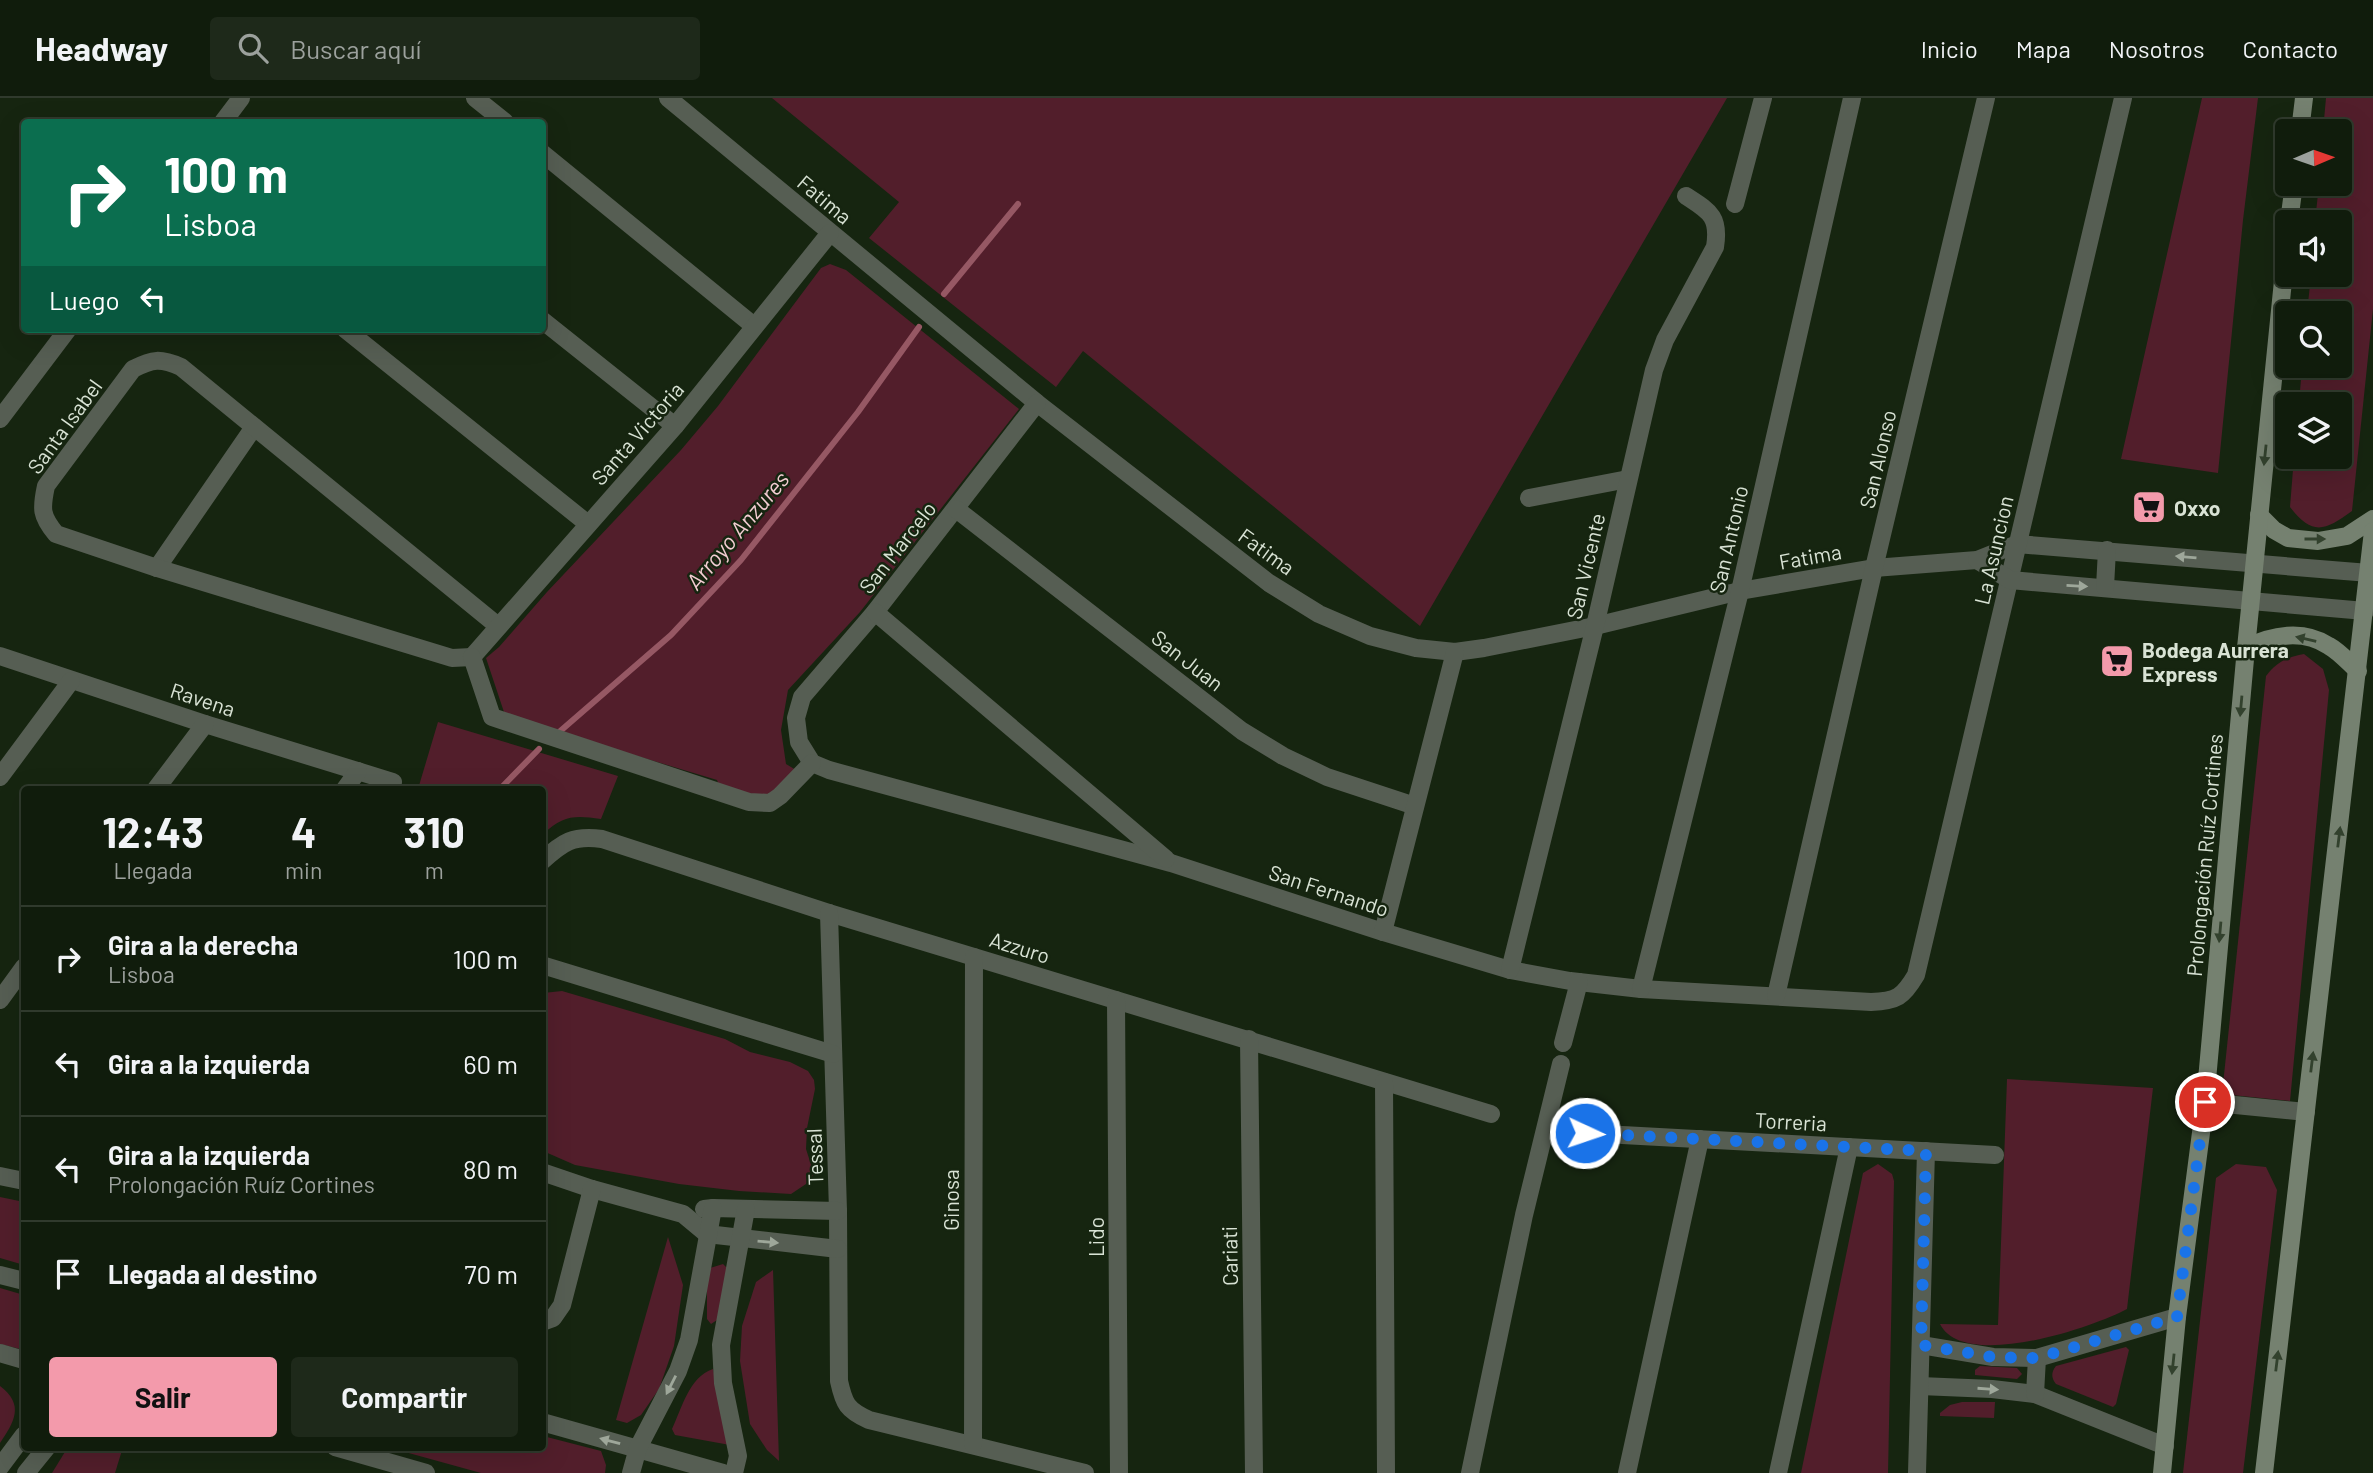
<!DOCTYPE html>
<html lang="es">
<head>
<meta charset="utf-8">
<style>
  :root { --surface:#101c0c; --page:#1e291a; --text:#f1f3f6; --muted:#9ca19d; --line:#303a2d; --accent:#f39aab }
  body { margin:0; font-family:Barlow,sans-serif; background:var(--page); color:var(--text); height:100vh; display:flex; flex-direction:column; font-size:26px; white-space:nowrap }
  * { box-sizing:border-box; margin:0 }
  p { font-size:23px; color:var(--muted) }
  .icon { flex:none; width:38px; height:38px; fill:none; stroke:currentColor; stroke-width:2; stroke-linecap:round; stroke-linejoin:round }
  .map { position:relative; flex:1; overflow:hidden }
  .drawer { position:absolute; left:21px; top:688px; width:525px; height:665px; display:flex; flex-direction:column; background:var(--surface); border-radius:7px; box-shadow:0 7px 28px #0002,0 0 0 2px var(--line) }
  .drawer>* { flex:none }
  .top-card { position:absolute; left:21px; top:21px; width:525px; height:214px; border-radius:7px; box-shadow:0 7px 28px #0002,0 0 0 2px var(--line); background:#0b6e4f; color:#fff; overflow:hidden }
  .needle { width:46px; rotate:88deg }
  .tools { position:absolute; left:2275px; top:21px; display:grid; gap:14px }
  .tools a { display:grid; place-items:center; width:77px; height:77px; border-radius:7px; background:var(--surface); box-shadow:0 7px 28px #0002,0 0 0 2px var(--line); font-size:35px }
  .pin { position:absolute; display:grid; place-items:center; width:60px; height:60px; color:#fff; margin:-30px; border:4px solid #fff; border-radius:50%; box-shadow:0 2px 7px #0007 }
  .me { position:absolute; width:77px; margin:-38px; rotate:93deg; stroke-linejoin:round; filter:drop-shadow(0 0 5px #0008) }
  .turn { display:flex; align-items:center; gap:24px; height:147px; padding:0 28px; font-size:32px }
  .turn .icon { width:91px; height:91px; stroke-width:2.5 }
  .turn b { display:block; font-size:49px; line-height:60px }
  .then { display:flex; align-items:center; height:66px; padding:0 28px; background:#0003; gap:14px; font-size:26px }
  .eta { display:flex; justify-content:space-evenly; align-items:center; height:119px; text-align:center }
  .eta b { font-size:42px; font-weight:700; line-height:49px }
  .primary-button { display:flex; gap:14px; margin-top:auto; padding:14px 28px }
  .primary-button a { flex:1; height:80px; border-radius:7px; background:var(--accent); color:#111; font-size:28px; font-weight:700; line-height:80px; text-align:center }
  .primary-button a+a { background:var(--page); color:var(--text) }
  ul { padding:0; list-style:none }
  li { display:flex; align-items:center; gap:21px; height:105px; padding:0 28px; border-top:2px solid var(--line) }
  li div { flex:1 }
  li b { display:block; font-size:26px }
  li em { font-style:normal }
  header { display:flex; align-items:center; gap:42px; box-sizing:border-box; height:98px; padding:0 35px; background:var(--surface); border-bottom:2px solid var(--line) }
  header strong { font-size:33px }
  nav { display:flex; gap:38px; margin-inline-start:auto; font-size:24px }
  .search { width:490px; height:63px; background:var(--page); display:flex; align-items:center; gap:18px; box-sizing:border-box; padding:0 24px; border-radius:7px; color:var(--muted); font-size:26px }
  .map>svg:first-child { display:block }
  .green { fill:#521e2b }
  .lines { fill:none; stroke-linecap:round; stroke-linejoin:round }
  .stream { stroke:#965864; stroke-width:6 }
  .minor { stroke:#565e53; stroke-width:18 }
  .tertiary { stroke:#565e53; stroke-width:18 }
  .secondary { stroke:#758170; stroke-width:18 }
  .oneway { fill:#32412d }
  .oneway2 { fill:#9ea79a }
  .route { stroke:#1a73e8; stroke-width:12; stroke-dasharray:0 21.6 }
  .labels { text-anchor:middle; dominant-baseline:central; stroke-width:5; stroke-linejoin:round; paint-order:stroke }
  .street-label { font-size:21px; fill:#d9e3d5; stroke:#162510 }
  .poi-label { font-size:21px; font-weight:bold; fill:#d9e3d5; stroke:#162510; text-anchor:start }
  .water-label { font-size:23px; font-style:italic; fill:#f4cdd3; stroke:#162510 }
</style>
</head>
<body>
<header>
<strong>Headway</strong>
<div class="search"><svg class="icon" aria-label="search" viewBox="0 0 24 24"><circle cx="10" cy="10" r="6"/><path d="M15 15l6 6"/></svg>Buscar aquí</div>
<nav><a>Inicio</a><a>Mapa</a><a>Nosotros</a><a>Contacto</a></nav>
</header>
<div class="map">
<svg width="2373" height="1375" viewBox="0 0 2373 1375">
  <rect width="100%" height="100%" fill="#162510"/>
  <g class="green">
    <polygon points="772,0 1727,0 1420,528 1083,253 1056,289 869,140 899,104"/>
    <polygon points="2202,0 2258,0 2243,122 2218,375 2121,361"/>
    <path d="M2326 0H2373V211L2352 413C2325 433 2312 438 2290 409L2294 359H2340V306H2299L2302 268H2340V215H2307L2311 177H2340V124H2315L2319 86H2340V33H2323Z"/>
    <polygon points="830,166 846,172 1019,311 860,514 788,592 781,632 786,666 796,672 767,699 720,690 717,682 574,639 504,614 486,560 499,549 547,494 681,352 718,308 821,170"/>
    <path d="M2304 556 2323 571 2329 592 2290 1003 2222 996 2266 578C2277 564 2287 559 2304 556Z"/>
    <path d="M438 624 618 678 601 721C575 717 563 717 543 736L542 691H418Z"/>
    <polygon points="562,893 725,941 750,954 790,964 808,973 814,982 815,991 807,1030 806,1051 814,1076 806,1086 791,1096 739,1093 679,1086 575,1067 543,1053 543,895"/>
    <path d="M2007 981 2153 990 2127 1211C2092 1230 1963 1273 1940 1226L1998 1227Z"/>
    <polygon points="1878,1066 1892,1076 1894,1083 1888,1375 1801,1375 1863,1075"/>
    <polygon points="2236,1066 2266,1069 2277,1092 2243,1375 2183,1375 2216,1080"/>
    <polygon points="0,1099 24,1104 24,1167 0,1160"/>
    <polygon points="668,1139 683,1187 674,1248 659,1291 641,1317 627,1325 616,1322"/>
    <polygon points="723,1166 730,1173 717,1222 711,1226 707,1221 707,1171"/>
    <polygon points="773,1172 779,1363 767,1352 750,1326 740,1263 742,1228 756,1184"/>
    <polygon points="0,1190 24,1197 24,1252 0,1246"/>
    <path d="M2126 1249 2129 1252 2116 1306 2113 1309 2056 1286C2051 1280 2051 1274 2056 1268Z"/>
    <polygon points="1980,1268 2017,1270 2022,1276 2017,1281 1975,1277 1975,1272"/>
    <path d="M713 1271 730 1347 675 1337 672 1331C682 1310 689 1279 713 1271Z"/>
    <path d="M0 1288C25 1307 14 1324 0 1345Z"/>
    <polygon points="1962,1304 1995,1304 1994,1320 1940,1318 1940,1315 1950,1307"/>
    <polygon points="543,1338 601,1353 606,1367 605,1375 481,1375 387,1349 542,1349"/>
    <polygon points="68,1349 123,1349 115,1375 52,1375"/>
  </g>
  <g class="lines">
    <g class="stream">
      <polyline points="944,196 1018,106"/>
      <polyline points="558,635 671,537 741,462 858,314 919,229"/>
      <polyline points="500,691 539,651"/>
    </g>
    <g class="minor">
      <polyline points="475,0 505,24"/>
      <polyline points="668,0 1037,305 1269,485 1319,516 1370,538 1416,550 1455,554 1484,550 1595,528 1740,493 1874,470 1977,462 2017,446 2369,475"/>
      <polyline points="223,24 241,0"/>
      <polyline points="542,55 754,228"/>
      <polyline points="1735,106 1763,0"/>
      <polyline points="542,222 675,328"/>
      <polyline points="345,231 588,426"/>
      <path d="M1037 305 875 514 802 599 796 620 799 644 812 665 829 672 1171 765 1383 834 1510 872 1570 883 1641 891 1871 904C1897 903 1903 899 1916 877L2123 0"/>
      <polyline points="0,321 68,231"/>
      <polyline points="1529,400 1628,381"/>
      <polyline points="956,411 1242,633 1283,658 1327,679 1415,708"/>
      <polyline points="1977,462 2010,482 2365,513"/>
      <polyline points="157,470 254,329"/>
      <polyline points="2105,489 2107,452"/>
      <polyline points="875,514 1166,761"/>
      <polyline points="0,558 205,626 393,684"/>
      <path d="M472 559 452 560 157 470 56 436C41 418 41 411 46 388L133 271C153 261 160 260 181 269L498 528"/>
      <polyline points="472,559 675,328 830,135"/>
      <polyline points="472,559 492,619 749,704 770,705 780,698 812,665"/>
      <polyline points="0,679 71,583"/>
      <polyline points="156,691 205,626"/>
      <polyline points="345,691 358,673"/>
      <path d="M542 763C563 744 573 737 602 741L829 815 1491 1016"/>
      <path d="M829 815 838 1113 839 1283C844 1306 847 1312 869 1322L1085 1375"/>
      <polyline points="1383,834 1455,554"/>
      <polyline points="542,867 833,956"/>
      <path d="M1510 872 1595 528 1654 272 1665 242 1715 149C1720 118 1709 113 1686 98"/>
      <polyline points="1641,891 1740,493 1852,0"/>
      <polyline points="1776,898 1874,470 1986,0"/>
      <polyline points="0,902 24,869"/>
      <polyline points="1116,902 1119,1375"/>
      <polyline points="1249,941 1254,1375"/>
      <polyline points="1563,945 1579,884"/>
      <polyline points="1384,984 1386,1375"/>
      <polyline points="1585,1035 1995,1057"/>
      <polyline points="542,1074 592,1091 683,1116 707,1136 838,1151"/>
      <polyline points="0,1078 24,1083"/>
      <polyline points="704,1111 713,1110 838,1113"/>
      <polyline points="0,1177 24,1183"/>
      <polyline points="542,1224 553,1220 562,1207 592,1091"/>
      <polyline points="1921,1247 1993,1259 2037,1260 2177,1219"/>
      <polyline points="0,1255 24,1262"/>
      <polyline points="1920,1288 1992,1291 2035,1296 2165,1348"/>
      <polyline points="2035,1296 2037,1260"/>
      <polyline points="542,1324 723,1375"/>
      <polyline points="973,1346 974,859"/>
      <polyline points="0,1369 24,1337"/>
      <polyline points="631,1375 638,1350 678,1273 689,1242 713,1110"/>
      <polyline points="734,1375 738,1358 723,1285 721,1247 746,1111"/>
      <polyline points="1470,1375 1524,1117 1561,966"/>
      <polyline points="1627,1375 1700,1041"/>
      <polyline points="1778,1375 1849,1049"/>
      <polyline points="1917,1375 1926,1053"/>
    </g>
    <g class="tertiary">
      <polyline points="2205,1004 2306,1014"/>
      <polyline points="335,1349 426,1375"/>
      <polyline points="26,1375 47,1349"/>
    </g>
    <g class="secondary">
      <polyline points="2300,33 2304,0"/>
      <polyline points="2289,124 2294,86"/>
      <polyline points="2259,417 2274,432 2288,440 2318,443 2347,438 2373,421"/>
      <path d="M2246 550C2272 537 2303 531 2329 548 2340 554 2349 565 2358 573"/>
      <polyline points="2162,1375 2177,1219 2205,1004 2246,550 2287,143"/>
      <polyline points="2264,1375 2373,433"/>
    </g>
  </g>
  <defs><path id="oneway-solid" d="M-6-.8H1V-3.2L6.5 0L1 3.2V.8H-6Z" transform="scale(1.75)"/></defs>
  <g class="oneway">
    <use href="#oneway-solid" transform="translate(2265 357) rotate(96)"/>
    <use href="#oneway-solid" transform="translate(2315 441)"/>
    <use href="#oneway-solid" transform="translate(2306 541) rotate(-167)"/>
    <use href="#oneway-solid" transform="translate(2241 608) rotate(95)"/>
    <use href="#oneway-solid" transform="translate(2339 739) rotate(-83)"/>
    <use href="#oneway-solid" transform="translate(2220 834) rotate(95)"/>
    <use href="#oneway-solid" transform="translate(2312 964) rotate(-83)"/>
    <use href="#oneway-solid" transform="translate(2277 1263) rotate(-83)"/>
    <use href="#oneway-solid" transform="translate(2173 1266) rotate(96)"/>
  </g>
  <g class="oneway2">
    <use href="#oneway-solid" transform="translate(2186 459) rotate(-175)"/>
    <use href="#oneway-solid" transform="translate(2077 488) rotate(3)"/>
    <use href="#oneway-solid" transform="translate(768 1144) rotate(5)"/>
    <use href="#oneway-solid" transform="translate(671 1287) rotate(117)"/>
    <use href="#oneway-solid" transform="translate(1988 1291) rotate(4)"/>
    <use href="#oneway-solid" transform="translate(610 1343) rotate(-165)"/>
  </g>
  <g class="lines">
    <polyline class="route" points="1585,1035 1926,1053 1921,1247 1993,1259 2037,1260 2177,1219 2205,1004"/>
  </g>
  <defs>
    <g id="supermarket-square" transform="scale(1.75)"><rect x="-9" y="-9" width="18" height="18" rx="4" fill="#f39aab" stroke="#162510"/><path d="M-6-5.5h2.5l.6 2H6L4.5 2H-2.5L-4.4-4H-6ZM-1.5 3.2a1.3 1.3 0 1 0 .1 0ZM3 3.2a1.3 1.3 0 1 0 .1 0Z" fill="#111"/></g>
  </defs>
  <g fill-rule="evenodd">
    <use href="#supermarket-square" x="2149" y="409"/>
    <use href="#supermarket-square" x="2117" y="563"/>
  </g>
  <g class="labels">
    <g class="street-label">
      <text transform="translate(825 101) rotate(40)">Fatima</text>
      <text transform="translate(64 328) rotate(-54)">Santa Isabel</text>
      <text transform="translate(637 335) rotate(-49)">Santa Victoria</text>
      <text transform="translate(1877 361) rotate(-77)">San Alonso</text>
      <text transform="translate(1728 441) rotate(-77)">San Antonio</text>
      <text transform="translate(897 449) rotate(-52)">San Marcelo</text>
      <text transform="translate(1993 452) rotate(-77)">La Asuncion</text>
      <text transform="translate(1267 453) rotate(36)">Fatima</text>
      <text transform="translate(1810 458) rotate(-10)">Fatima</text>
      <text transform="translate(1585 468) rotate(-77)">San Vicente</text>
      <text transform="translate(1188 562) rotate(38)">San Juan</text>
      <text transform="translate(203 601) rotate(18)">Ravena</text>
      <text transform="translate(2204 757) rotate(-85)">Prolongación Ruíz Cortines</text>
      <text transform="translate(1329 792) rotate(18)">San Fernando</text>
      <text transform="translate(1020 849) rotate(17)">Azzuro</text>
      <text transform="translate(1791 1023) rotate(3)">Torreria</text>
      <text transform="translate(814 1059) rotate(-92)">Tessal</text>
      <text transform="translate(950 1102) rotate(-90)">Ginosa</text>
      <text transform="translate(1095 1139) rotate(-90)">Lido</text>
      <text transform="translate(1229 1158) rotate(-91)">Cariati</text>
    </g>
    <g class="poi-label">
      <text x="2174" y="409">Oxxo</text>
      <text x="2142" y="551">Bodega Aurrera<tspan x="2142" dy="24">Express</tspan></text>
    </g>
    <g class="water-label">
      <text transform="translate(737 432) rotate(-50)">Arroyo Anzures</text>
    </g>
  </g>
</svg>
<div class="tools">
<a><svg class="needle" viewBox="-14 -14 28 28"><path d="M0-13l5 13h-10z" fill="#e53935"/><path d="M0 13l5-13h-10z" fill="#9ca19d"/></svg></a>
<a><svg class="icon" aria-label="sound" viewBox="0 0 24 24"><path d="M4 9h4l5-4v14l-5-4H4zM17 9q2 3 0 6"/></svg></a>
<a><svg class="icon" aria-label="search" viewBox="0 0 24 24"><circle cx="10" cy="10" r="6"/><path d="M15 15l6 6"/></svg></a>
<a><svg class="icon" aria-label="layers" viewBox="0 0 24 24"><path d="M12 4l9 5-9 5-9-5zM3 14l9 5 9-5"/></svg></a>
</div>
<div class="pin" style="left:2205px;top:1004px;background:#d93025"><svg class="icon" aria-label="arrive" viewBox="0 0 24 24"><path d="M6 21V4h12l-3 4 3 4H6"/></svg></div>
<svg class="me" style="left:1585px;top:1035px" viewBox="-20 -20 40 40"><circle r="17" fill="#1a73e8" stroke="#fff" stroke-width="3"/><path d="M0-11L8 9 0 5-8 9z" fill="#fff"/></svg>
<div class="top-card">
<div class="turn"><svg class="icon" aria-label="right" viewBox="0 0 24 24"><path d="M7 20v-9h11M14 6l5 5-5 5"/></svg><div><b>100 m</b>Lisboa</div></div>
<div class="then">Luego<svg class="icon" aria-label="left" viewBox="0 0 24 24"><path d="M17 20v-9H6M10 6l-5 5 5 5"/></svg></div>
</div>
<section class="drawer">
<div class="eta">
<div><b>12:43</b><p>Llegada</p></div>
<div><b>4</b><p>min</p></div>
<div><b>310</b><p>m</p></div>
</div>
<ul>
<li><svg class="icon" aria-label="right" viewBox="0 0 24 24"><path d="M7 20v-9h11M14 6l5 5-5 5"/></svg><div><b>Gira a la derecha</b><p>Lisboa</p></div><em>100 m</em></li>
<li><svg class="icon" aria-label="left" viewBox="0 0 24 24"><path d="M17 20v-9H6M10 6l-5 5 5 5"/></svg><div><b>Gira a la izquierda</b></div><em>60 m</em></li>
<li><svg class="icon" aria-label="left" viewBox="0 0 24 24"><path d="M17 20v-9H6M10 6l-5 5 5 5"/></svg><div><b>Gira a la izquierda</b><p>Prolongación Ruíz Cortines</p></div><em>80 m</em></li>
<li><svg class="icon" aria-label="arrive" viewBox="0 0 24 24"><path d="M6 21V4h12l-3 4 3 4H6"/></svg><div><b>Llegada al destino</b></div><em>70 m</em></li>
</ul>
<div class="primary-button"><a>Salir</a><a>Compartir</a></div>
</section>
</div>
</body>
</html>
